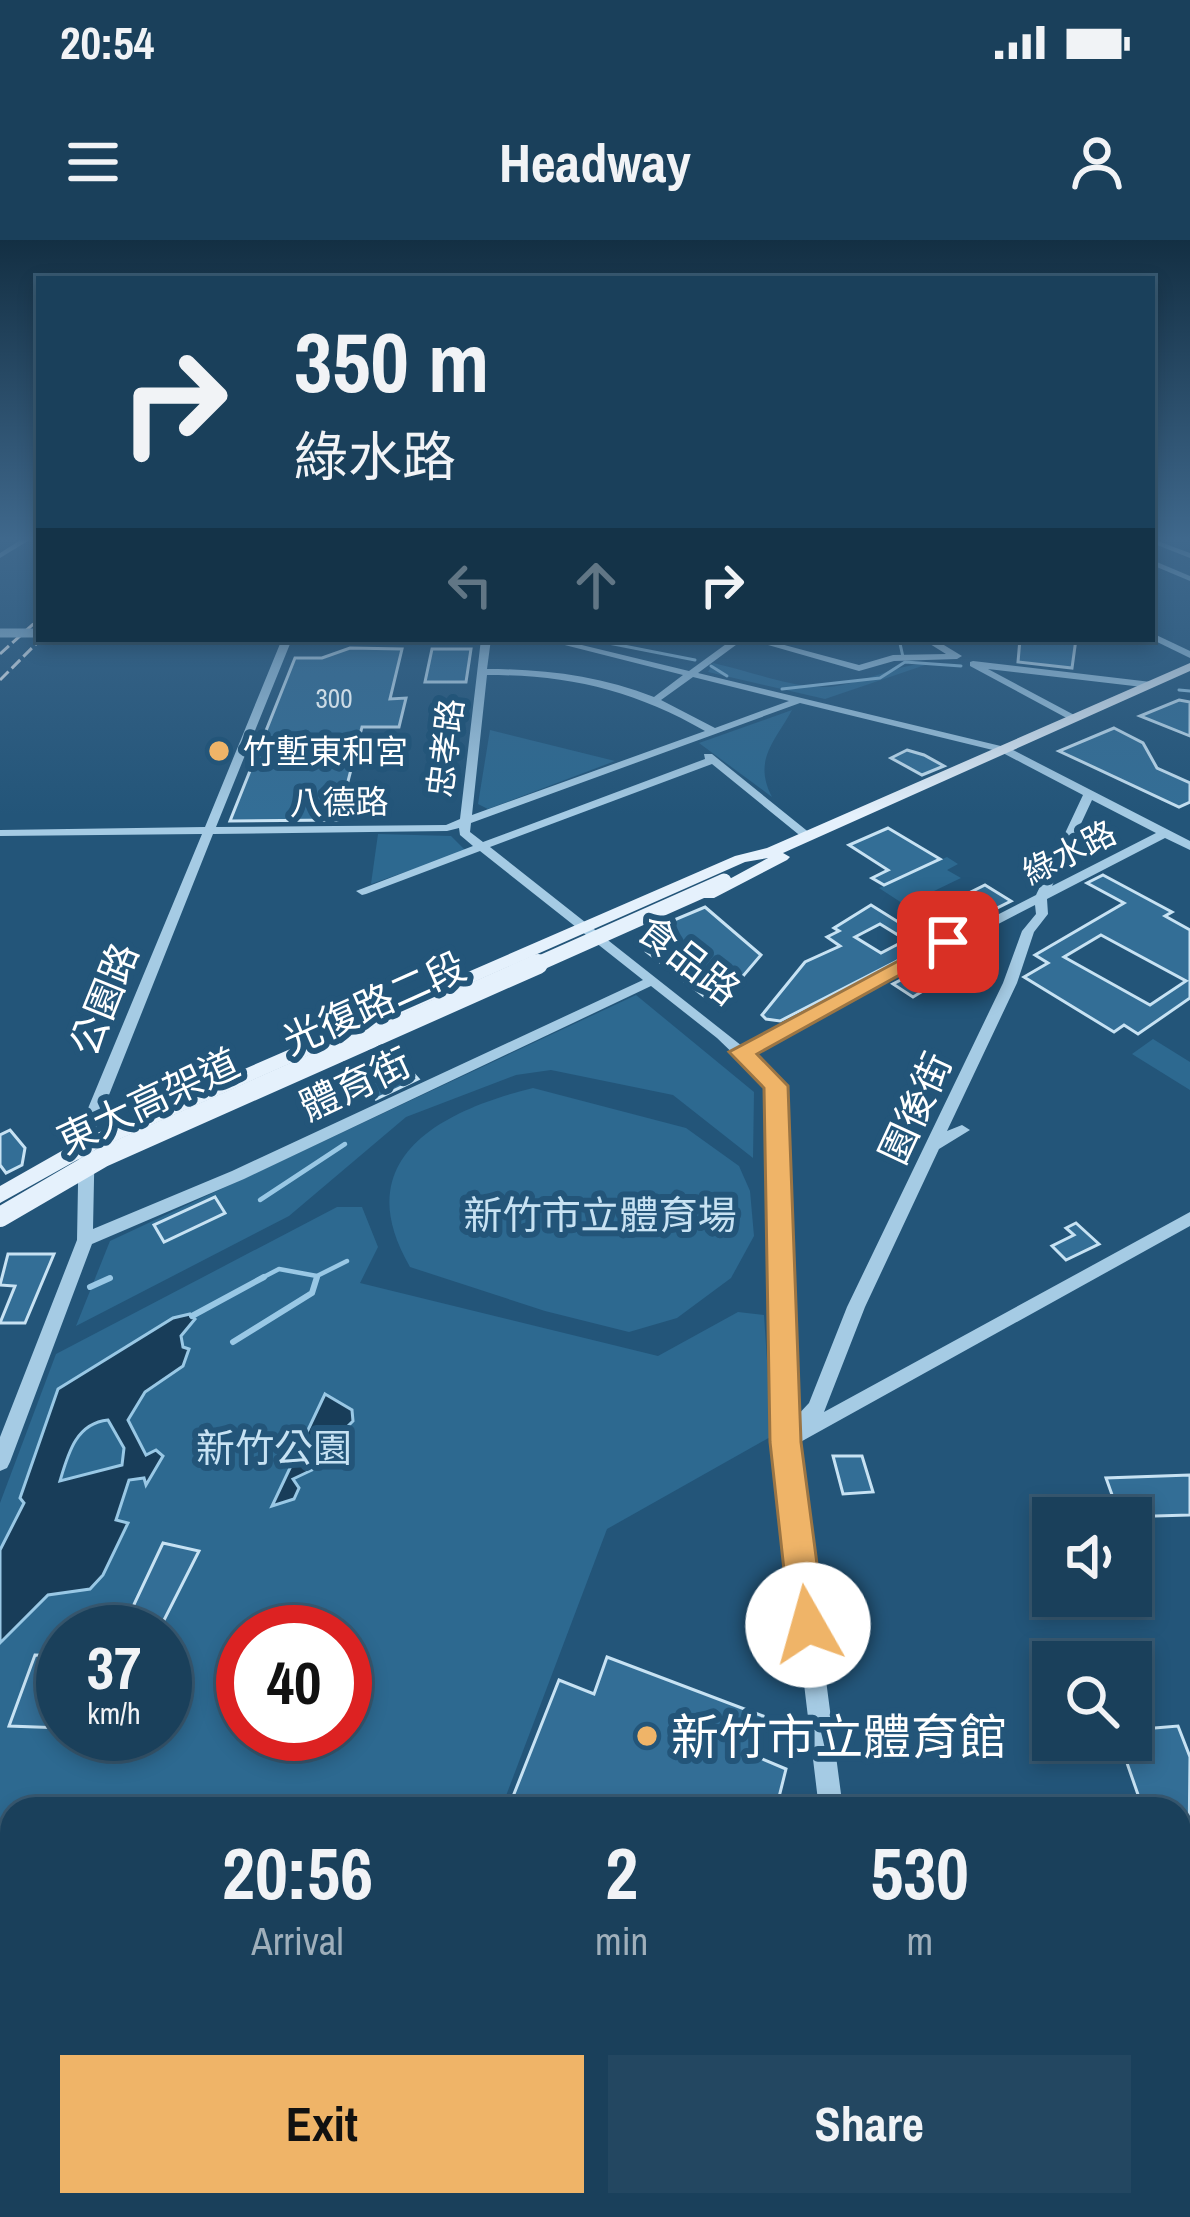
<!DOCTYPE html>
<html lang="en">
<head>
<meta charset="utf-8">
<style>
  :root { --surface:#1a405b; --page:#234761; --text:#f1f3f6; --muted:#9fafbb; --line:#385971; --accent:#efb468 }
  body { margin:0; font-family:"Archivo Narrow","Noto Sans TC",sans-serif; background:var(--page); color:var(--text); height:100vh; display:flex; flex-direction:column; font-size:45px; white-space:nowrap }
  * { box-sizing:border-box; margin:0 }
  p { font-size:39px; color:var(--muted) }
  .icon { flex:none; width:66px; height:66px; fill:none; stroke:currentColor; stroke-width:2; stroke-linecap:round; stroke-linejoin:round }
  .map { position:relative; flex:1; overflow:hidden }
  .panel { position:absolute; left:0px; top:1557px; width:1191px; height:420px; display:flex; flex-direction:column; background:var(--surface); border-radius:36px 36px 0 0; box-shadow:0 6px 18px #0003,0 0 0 3px var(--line) }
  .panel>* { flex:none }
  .banner { position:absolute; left:36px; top:36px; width:1119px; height:366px; border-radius:0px; box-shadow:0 6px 18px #0003,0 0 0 3px var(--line); background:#1a405b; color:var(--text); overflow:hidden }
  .fabs { position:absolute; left:1032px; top:1257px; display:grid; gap:24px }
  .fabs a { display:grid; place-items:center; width:120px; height:120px; border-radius:0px; background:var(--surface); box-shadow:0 6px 18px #0003,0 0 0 3px var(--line); font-size:60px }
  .speed { position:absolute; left:36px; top:1365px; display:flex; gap:24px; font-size:60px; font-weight:700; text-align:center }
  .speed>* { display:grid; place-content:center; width:156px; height:156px; border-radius:50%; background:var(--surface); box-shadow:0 6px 18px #0003,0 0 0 3px var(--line); line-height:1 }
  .speed small { font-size:30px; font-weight:400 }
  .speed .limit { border:18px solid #d22; background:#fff; color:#111 }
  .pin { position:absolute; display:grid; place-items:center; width:102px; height:102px; color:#fff; margin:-51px; border-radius:24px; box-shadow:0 6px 18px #0006 }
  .me { position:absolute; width:132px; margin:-66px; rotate:353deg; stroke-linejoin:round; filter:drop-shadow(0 0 9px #0008) }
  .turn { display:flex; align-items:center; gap:42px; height:252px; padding:0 60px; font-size:54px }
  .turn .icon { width:156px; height:156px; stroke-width:2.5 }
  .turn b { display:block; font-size:84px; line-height:102px }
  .lanes { display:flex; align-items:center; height:114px; padding:0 60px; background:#0003; justify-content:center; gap:60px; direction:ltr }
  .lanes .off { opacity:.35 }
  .eta { display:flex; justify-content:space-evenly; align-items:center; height:204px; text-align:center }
  .eta b { font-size:72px; font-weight:700; line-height:84px }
  .cta { display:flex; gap:24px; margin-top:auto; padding:24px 60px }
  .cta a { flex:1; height:138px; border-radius:0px; background:var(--accent); color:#111; font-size:48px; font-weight:700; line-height:138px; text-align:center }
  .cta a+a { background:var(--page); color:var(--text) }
  .status { display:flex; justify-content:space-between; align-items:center; height:84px; padding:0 60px; background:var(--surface); direction:ltr }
  .status svg { height:33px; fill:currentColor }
  header { display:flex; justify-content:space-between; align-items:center; height:156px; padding:0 60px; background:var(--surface); font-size:54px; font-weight:700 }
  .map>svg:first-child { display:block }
  .green { fill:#2d6990; fill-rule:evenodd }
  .water { fill:#183d59; stroke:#99c8e5; stroke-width:3; fill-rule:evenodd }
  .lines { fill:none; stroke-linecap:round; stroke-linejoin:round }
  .stream-far2 { stroke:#99c8e5; stroke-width:3 }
  .stream-far1 { stroke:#99c8e5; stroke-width:4.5 }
  .stream { stroke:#99c8e5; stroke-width:6 }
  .building { fill:#336e96; stroke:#c7e2f3; stroke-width:3; fill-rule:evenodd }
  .minor { fill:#a5cbe4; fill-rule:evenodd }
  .major { fill:#e5f1fc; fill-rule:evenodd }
  .rail { stroke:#fff; stroke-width:3; stroke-dasharray:12 4.5; stroke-linecap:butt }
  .minor-bridge { stroke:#a5cbe4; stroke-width:9 }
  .major-bridge-far1 { stroke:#e5f1fc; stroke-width:15 }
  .major-bridge { stroke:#e5f1fc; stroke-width:20 }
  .route { fill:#efb468; stroke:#9b7544; stroke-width:3 }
  .poi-dot { fill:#efb468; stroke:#235579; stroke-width:4.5 }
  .labels { text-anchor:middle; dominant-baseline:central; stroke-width:12; stroke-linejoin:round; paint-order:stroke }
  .far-number-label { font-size:27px; fill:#ccdbe5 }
  .far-street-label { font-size:33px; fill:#fff; stroke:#235579 }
  .far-poi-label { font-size:33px; fill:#fff; stroke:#235579; text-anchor:start }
  .street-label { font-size:39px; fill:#fff; stroke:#235579 }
  .park-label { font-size:39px; fill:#c7e2f3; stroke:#235579 }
  .near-poi-label { font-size:48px; fill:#fff; stroke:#235579; text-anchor:start }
</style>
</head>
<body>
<div class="status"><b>20:54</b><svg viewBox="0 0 49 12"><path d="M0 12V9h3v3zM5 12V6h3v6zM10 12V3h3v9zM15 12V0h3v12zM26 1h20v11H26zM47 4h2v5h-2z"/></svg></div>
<header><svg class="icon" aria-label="menu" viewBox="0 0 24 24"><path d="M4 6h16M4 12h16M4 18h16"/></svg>Headway<svg class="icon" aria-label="person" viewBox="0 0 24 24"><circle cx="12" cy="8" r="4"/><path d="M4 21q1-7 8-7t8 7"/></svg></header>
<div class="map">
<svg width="1190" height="1977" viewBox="0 0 1190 1977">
  <rect width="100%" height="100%" fill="#235579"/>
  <g class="green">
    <path d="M713 423C746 430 784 445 817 447 857 449 896 422 928 424L825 459 708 432Z"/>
    <path d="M792 470C774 503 753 520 772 557L699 503Z"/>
    <polygon points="490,490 615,521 488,569 478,564"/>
    <polygon points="378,594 451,596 466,611 371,644"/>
    <polygon points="947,617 958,624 947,630 961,638 905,665 879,648"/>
    <polygon points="636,755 754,852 753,918 673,855 551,830 516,835 406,877 289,976 76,1086 110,1001"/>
    <polygon points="1153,799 1190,822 1190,850 1132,814"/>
    <path d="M533 848 686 888 739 926 750 951 754 996 731 1038 677 1078 629 1092 545 1071 410 1027C347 919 440 871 533 848Z"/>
    <path d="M337 967H362L378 1007 360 1043 658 1116 738 1072 764 1075 772 1196 607 1289 501 1569H12V1965H854L855 1977H0V1263L56 1114ZM63 1392H165V1494H63ZM243 1392H345V1494H243Z"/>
  </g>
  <g class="water">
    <path d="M190 1074 195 1079 181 1096 183 1107 189 1109 183 1126 145 1152 128 1180 146 1215 156 1210 163 1216 146 1245 144 1238 129 1240 116 1280 128 1283 103 1335 90 1349 48 1355 0 1403V1310L24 1263 20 1258 58 1149 173 1078ZM108 1180 124 1208 122 1225 60 1241C68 1214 76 1183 108 1180Z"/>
    <polygon points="325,1154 352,1170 353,1181 334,1200 311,1206 317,1219 312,1230 293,1239 299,1248 294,1259 272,1266"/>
  </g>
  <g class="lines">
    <g class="stream-far2">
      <polyline points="588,399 695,420"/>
      <polyline points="899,399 903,417"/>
      <polyline points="711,426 727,436"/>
      <polyline points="782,449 880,438 905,422 961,426"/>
      <polyline points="1179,450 1190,451"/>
    </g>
    <g class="stream-far1">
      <polyline points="260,960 345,904"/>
      <polyline points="105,1040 110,1038"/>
      <polyline points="258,1040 279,1029 317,1036 347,1021"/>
    </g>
    <g class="stream">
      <polyline points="90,1047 110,1038"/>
      <polyline points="192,1076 264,1037"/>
      <polyline points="233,1102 312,1053 317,1037"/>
    </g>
  </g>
  <g class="building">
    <polygon points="1020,399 1076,399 1072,428 1018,422"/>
    <polygon points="350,408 402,409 390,459 406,458 399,487 362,487 338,580 230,581 295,418 322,418"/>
    <polygon points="432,409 471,409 466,442 425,442"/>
    <polygon points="1179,460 1190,462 1190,496 1140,476"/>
    <polygon points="1114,488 1143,503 1157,528 1190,543 1190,562 1179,567 1059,511"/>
    <polygon points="907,510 924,515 944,526 922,535 891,518"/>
    <polygon points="888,588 940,619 884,645 872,638 888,630 849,605"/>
    <path d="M1103 635 1172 672 1165 676 1190 690V758L1138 794 1124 785 1114 792 1024 737 1048 723 1035 715 1124 663 1087 643ZM1101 695 1186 741 1150 765 1064 717Z"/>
    <polygon points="985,645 1011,661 995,669 985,663 962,674 973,681 955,690 929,673"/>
    <path d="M871 665 932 703 780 781 766 779 762 775 805 722 840 706 827 697 839 691 834 688ZM880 684 906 700 881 713 855 697Z"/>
    <polygon points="705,667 761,715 732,749 709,760 647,712 659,706 652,700 674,689 667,683"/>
    <polygon points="953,713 969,723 913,757 893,744"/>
    <polygon points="408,828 418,839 376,859 366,846"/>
    <polygon points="10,890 25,908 22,925 6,933 0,925 0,895"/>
    <polygon points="215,957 225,973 164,1002 154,985"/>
    <polygon points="1076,983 1099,1004 1066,1020 1052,1006 1074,995 1066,988"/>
    <polygon points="8,1014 54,1014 25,1083 0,1083 15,1046 0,1045"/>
    <polygon points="833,1216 862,1216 873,1252 843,1254"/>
    <polygon points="1190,1235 1190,1275 1120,1277 1106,1238"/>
    <polygon points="163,1303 199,1311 158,1392 121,1392"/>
    <polygon points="35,1415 63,1416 63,1488 9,1486"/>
    <polygon points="607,1417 763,1476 753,1515 786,1529 776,1569 535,1569 512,1559 559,1440 594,1454"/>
    <polygon points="1178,1486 1190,1517 1188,1697 1179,1670 1179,1569 1143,1569 1119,1500 1131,1500 1131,1490"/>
  </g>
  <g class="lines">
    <g class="minor">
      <polygon points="22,299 31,299 0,318 0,313"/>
      <polygon points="1152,299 1190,313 1190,318 1152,303"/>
      <polygon points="1152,320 1190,336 1190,341 1152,325"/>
      <polygon points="1152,393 1190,411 1190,418 1151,399"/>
      <path d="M282 399H292L216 587 446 585 460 579 481 399H491L487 429C545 429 600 436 654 457L683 435 541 399H557L689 431 733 399H744L698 433 1009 508 1190 601V610L1165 598 1047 659 1048 674 1034 692 1017 743 947 891 962 885 970 890 939 909 865 1067 824 1172 1190 972V986L795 1205 843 1569H819L775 1202 769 848 717 798 651 746 244 939 92 1004 10 1222 7 1228 0 1231V1197L77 1000 79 890 202 594 0 596V590L205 587ZM487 435C569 435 633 450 705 491L472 575ZM693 437 789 461 715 488 661 460ZM800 463 1001 512 1083 555 1036 655 742 806 490 607 712 524 803 598H811V594L712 514H704L705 519 483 602 470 592 471 583ZM1092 560 1156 593 1052 646ZM459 588 460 595 473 606 356 651 362 655 366 654 480 611 643 740 232 931 93 989 95 890 213 594 447 591ZM1035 665 1036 674 1022 691 1003 743 847 1067 809 1163 794 1179 783 846 750 813Z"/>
      <polygon points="747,399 762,399 859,425 893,415 946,414 922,399 934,399 962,416 957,419 894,421 859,431"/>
      <polygon points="973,421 1151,442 1156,445 1151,448 988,429 1078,477 1079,479 1074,482 970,426 970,422"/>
      <polygon points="865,1965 893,1965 894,1977 866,1977"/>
    </g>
    <polygon class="major" points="1190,423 1190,431 783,613 790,617 787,620 714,658 702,658 700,655 768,618 745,622 95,910 0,963 0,946 81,900 735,616 767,608"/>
    <g class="rail">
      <polyline points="0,414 39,379"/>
      <polyline points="0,440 41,399"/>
    </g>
    <polyline class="minor-bridge" points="0,393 39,393"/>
    <polyline class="major-bridge-far1" points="531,727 724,641"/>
    <polyline class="major-bridge" points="0,977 103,917 538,724"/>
  </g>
  <linearGradient id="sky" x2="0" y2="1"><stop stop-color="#132f43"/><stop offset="0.52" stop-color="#3f688c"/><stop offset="1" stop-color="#3f688c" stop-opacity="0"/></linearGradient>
  <rect width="1190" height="575" fill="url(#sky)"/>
  <polygon class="route" points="941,698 959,702 757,814 788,846 801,1202 825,1385 820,1398 808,1403 795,1398 790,1385 770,1202 764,848 729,812"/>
  <g class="poi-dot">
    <circle cx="219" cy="511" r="12"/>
    <circle cx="647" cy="1496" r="12"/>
  </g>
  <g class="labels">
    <g class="far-number-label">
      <text x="334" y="458">300</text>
    </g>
    <g class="far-street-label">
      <text transform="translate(445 508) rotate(-83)">忠孝路</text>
      <text transform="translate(339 562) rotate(-1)">八德路</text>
      <text transform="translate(1069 612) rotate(-27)">綠水路</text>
    </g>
    <g class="far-poi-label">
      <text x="243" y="511">竹塹東和宮</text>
    </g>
    <g class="street-label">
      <text transform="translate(689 720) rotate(38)">食品路</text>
      <text transform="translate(104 759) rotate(-68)">公園路</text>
      <text transform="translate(374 763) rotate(-24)">光復路二段</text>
      <text transform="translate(355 844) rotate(-25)">體育街</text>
      <text transform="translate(148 861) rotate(-25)">東大高架道</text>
      <text transform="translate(915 868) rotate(-65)">園後街</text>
    </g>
    <g class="park-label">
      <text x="600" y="975">新竹市立體育場</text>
      <text x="274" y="1208">新竹公園</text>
    </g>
    <g class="near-poi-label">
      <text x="671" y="1496">新竹市立體育館</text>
    </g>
  </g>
</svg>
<div class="fabs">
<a><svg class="icon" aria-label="sound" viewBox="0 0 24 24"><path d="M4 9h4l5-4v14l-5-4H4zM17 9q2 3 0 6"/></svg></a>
<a><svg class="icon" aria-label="search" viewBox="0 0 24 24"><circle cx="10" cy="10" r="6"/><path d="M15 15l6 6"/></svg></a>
</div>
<div class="speed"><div>37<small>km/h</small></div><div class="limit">40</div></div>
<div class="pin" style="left:948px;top:702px;background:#d93025"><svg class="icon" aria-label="arrive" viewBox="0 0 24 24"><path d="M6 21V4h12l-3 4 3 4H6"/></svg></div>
<svg class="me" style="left:808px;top:1385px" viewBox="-20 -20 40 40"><circle r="19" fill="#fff"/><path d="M0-13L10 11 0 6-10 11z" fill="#efb468"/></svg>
<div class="banner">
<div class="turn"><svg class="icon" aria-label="right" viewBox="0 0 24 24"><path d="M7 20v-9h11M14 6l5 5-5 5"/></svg><div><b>350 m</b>綠水路</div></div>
<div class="lanes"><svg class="icon off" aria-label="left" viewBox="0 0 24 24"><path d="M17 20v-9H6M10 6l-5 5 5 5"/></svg><svg class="icon off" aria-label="ahead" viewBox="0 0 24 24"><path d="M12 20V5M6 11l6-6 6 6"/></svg><svg class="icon" aria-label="right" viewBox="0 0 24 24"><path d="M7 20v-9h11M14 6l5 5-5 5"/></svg></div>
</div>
<section class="panel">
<div class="eta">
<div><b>20:56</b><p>Arrival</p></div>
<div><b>2</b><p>min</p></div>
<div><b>530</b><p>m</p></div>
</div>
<div class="cta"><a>Exit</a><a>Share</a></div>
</section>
</div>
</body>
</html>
